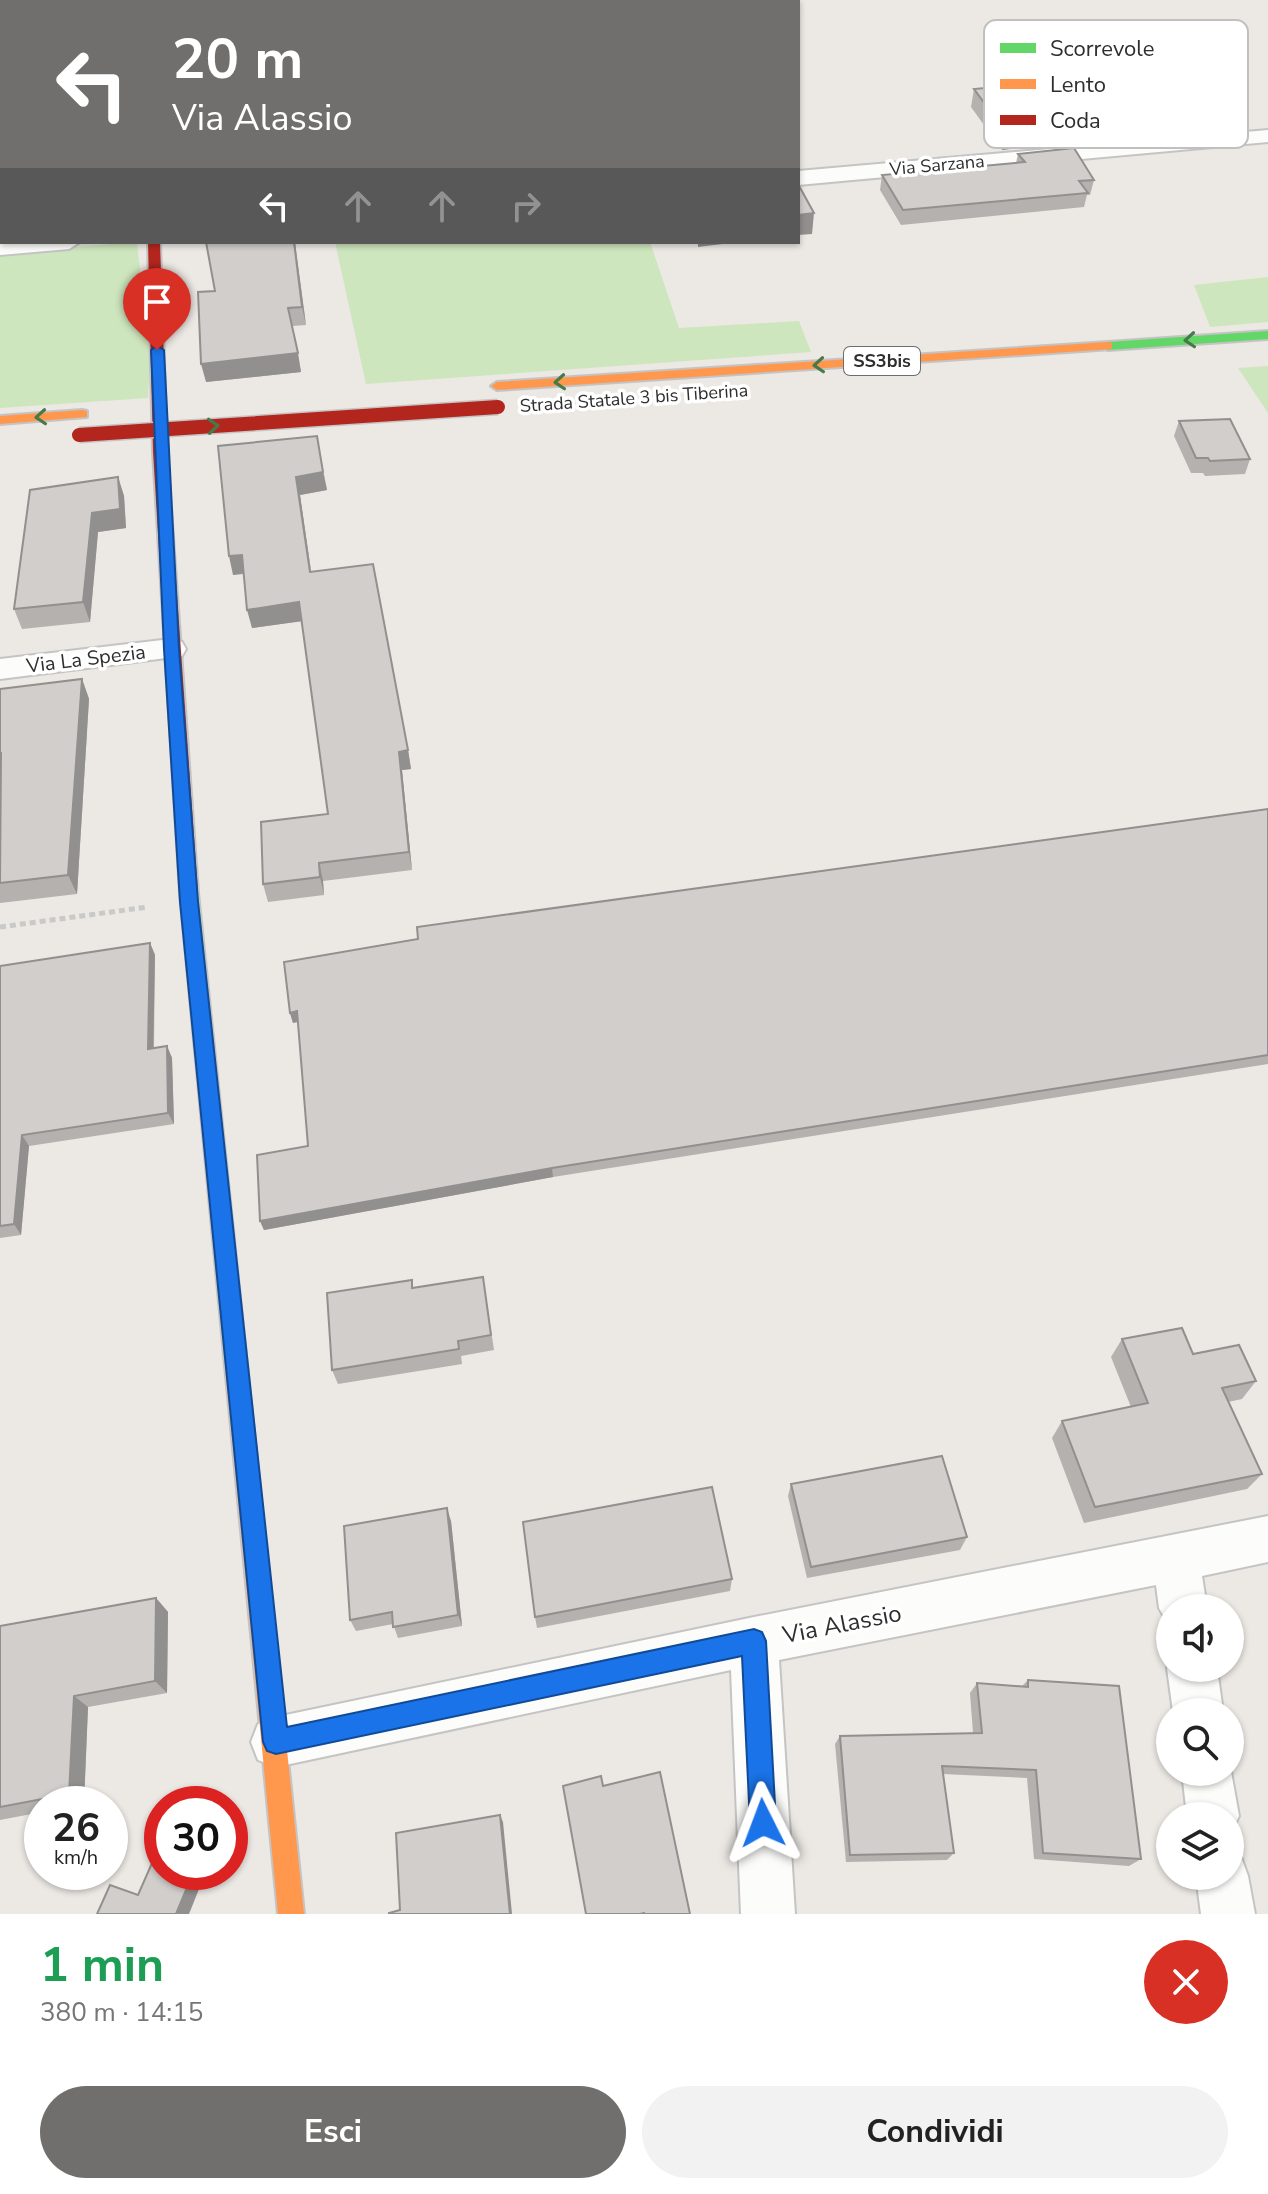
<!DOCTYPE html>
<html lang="it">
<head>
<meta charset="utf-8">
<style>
  :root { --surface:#fff; --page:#f2f2f2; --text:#222; --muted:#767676; --accent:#706f6e }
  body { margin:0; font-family:"Nunito Sans",sans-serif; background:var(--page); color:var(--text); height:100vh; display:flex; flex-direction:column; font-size:30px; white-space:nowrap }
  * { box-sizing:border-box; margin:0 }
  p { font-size:26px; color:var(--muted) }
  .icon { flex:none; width:44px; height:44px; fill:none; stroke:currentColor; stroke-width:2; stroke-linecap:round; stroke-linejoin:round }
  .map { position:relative; height:1914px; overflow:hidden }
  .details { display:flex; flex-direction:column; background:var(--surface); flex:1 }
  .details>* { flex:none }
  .top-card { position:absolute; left:0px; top:0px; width:800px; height:244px; box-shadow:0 2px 6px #0004; background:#706f6e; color:#fff; overflow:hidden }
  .buttons { position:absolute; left:1156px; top:1594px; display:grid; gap:16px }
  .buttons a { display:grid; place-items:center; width:88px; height:88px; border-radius:50%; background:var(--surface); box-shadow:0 2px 6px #0004; font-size:40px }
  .speed { position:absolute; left:24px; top:1786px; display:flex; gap:16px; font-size:40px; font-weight:700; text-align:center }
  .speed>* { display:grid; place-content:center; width:104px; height:104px; border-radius:50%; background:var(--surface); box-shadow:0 2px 6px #0004; line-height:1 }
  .speed small { font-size:20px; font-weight:400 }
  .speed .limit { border:12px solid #d22; background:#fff; color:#111 }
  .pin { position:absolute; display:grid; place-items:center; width:68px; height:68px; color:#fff; margin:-82px -34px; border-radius:50% 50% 50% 0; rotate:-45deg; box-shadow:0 0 8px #0007 }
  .pin .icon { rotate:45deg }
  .me { position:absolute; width:88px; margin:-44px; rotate:357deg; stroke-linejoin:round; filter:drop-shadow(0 0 6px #0008) }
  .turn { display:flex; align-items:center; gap:28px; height:168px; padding:0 40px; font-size:36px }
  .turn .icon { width:104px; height:104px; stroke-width:2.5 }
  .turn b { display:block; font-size:56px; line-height:68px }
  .lanes { display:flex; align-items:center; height:76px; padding:0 40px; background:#0003; justify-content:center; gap:40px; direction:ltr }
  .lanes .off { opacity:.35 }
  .round { display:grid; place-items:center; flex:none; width:84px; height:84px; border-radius:42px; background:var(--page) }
  .head { display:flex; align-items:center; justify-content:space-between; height:136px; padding:0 40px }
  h1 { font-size:48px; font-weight:700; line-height:60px; color:#1e9e55 }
  .action { display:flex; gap:16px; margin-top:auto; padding:16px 40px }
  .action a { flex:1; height:92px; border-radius:48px; background:var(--accent); color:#fff; font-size:32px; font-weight:700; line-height:92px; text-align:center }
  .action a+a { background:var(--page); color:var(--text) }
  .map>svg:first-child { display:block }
  .green { fill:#cee6be }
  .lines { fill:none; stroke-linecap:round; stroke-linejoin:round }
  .street-casing { stroke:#c5c4c5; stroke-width:4 }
  .fast-casing { stroke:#c5c4c5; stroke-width:4 }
  .slow-casing { stroke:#c5c4c5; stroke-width:4 }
  .jam-casing { stroke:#c5c4c5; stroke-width:4 }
  .path { stroke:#c9c9c8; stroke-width:5; stroke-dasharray:6 4; stroke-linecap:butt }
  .street { fill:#fcfcfb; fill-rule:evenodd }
  .fast { fill:#63d668; fill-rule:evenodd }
  .slow { fill:#ff974d; fill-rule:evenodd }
  .jam { fill:#b3261e; fill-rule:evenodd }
  .jam-bridge-casing { stroke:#c6c5c4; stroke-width:17; stroke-linecap:butt }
  .jam-bridge { stroke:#b3261e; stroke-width:14 }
  .wall { fill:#b4b1af }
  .shaded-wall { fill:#92908e }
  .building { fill:#d1cecb; stroke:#92908e; stroke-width:2 }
  .oneway { stroke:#467a48 }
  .route { fill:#1a73e8; stroke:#114b97; stroke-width:2 }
  .labels { text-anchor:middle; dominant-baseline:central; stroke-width:7; stroke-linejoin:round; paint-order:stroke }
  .far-street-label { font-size:18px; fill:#2e2e2e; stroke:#fff }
  .shield { fill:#fff; stroke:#6d6d6d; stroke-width:2 }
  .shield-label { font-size:18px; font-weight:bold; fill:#2e2e2e }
  .street-label { font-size:20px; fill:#2e2e2e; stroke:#fff }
  .near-street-label { font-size:24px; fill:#2e2e2e; stroke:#fff }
  .key { fill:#fff; stroke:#c0c0c0; stroke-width:2 }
  .key-label { font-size:22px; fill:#2e2e2e }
</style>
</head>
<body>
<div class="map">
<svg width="1268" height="1914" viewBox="0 0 1268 1914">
  <rect width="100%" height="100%" fill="#ece8e4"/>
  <g class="green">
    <polygon points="137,242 150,364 148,398 0,408 0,253"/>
    <polygon points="335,242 650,242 679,328 799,321 811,352 366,384"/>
    <polygon points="1268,277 1268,322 1210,327 1194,285"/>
    <polygon points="1268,366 1268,413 1238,368"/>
  </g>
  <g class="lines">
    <g class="street-casing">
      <g id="street">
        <polygon points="1268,130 1268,142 798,185 798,171"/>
        <polygon points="0,241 2,242 80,242 69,249 0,255"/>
        <polygon points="171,639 182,642 186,649 182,656 0,679 0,659"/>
        <polygon points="1268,1516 1268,1562 1202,1576 1207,1608 1170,1608 1170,1627 1159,1608 1156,1585 779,1660 795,1914 741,1914 731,1670 276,1767 258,1760 251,1742 258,1724 276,1717 754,1617"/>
        <polygon points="1170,1662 1170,1668 1217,1668 1223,1712 1173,1712 1167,1668"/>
        <polygon points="1230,1766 1239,1816 1230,1835 1230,1816 1187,1816 1182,1772 1230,1772"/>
        <polygon points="1230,1853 1241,1857 1248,1876 1255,1914 1201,1914 1196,1876 1230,1876"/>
      </g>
    </g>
    <g class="fast-casing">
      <g id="fast">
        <polygon points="1268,331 1268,339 1108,350 1102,346 1108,342"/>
        <polygon points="189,886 198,893 247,1365 244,1372 236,1375 228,1372 225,1365 180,893"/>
      </g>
    </g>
    <g class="slow-casing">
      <g id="slow">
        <polygon points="1108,342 1112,343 1112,349 497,390 491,386 497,382"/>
        <polygon points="82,410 87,411 87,417 0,424 0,416"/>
        <polygon points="236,1355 244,1358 247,1365 304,1914 278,1914 225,1365 228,1358"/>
      </g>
    </g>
    <g class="jam-casing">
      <polygon id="jam" points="148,242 160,242 167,452 198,893 189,900 180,893 153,452"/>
    </g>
    <polyline class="path" points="0,927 148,907"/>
    <use href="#street" class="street"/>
    <use href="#fast" class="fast"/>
    <use href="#slow" class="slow"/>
    <use href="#jam" class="jam"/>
    <g class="jam-bridge-casing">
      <polyline id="jam-bridge" points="79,435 498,407"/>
    </g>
    <use href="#jam-bridge" class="jam-bridge"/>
  </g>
  <g class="wall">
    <polygon points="974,89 1063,125 1059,143 1002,150 971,107"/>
    <polygon points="1018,154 1094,180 1090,195 1087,195 1084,207 901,225 880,190 882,175 1016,163"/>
    <polygon points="206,242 295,242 306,325 292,326 301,372 206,382 215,291"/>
    <polygon points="1179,421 1250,459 1245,474 1205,476 1203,473 1191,473 1174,436"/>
    <polygon points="317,436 327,490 300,495 311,572 408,750 411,769 402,770 412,870 323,881 324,895 268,902 263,884 328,814 302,621 252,628 244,574 233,575"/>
    <polygon points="118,477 124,496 126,528 98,532 90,622 22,629 14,609"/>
    <polygon points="82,679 89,699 77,894 0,903 0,689"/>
    <polygon points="1268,809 1268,1064 553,1177 264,1230 260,1221 308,1146 298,1022 293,1023 290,1013"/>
    <polygon points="150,943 155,955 154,1048 167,1046 172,1058 174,1124 29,1146 21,1235 0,1238 0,966"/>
    <polygon points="483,1277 494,1350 461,1356 462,1364 338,1384 332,1370 414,1288"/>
    <polygon points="1122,1339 1193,1354 1256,1381 1242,1399 1228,1402 1262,1474 1247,1489 1084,1523 1052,1438 1062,1421 1131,1407 1111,1357"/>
    <polygon points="791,1484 967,1537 960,1550 807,1578 788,1496"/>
    <polygon points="451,1521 462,1626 398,1638 393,1624 356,1631 350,1620"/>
    <polygon points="732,1579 730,1591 537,1628 535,1617"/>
    <polygon points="156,1598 168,1612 167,1693 88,1707 84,1803 42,1804 42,1812 0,1820 0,1626"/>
    <polygon points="1028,1680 1141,1859 1129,1866 1034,1859 1027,1778 943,1774 954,1853 947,1860 846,1862 835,1744 840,1736 973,1733 970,1693 977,1683 1022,1686"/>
  </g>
  <g class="shaded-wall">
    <polygon points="1063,125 1059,143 1002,150 1006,132"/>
    <polygon points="814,213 812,234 798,235 798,215"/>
    <polygon points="294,242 295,244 306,325 302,307"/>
    <polygon points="698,242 739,242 698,247"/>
    <polygon points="298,353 301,372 206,382 201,364"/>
    <polygon points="323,472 327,490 300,495 314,591 296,477"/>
    <polygon points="118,477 124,496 126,528 98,532 90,622 83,602 92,513"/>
    <polygon points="242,555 247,573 233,575 229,556"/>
    <polygon points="299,602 303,621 252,628 247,610"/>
    <polygon points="82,679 89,699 77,894 68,875"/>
    <polygon points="408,750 411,769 402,770 412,870 409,852 399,752"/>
    <polygon points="319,863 323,881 324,895 320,877"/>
    <polygon points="150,943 155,955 153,1061 148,1049"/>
    <polygon points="297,1011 300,1021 293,1023 290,1013"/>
    <polygon points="167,1046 172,1058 174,1124 168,1113"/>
    <polygon points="22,1135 29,1146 21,1235 14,1224"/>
    <polygon points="552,1168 553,1177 264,1230 260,1221"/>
    <polygon points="447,1508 451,1521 462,1626 458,1615"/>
    <polygon points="156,1598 168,1612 167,1693 155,1681"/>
    <polygon points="74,1696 88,1707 84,1803 69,1794"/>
    <polygon points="500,1815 503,1822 512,1914 510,1914"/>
    <polygon points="191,1878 201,1884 189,1914 176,1914"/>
  </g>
  <g class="building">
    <polygon points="1029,84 1063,125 1006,132 974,89"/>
    <polygon points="1074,148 1094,180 1079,181 1088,193 903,210 882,175 1025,162 1018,154"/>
    <polygon points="798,184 814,213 798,215"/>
    <polygon points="206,242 294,242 302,307 288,308 298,353 201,364 198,292 215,291"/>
    <polygon points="1230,419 1250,459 1210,461 1208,458 1196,458 1179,421"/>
    <polygon points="317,436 323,472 296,477 310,572 373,564 408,750 399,752 409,852 319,863 320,877 263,884 261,822 328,814 299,602 247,610 242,555 229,556 218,446"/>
    <polygon points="118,477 120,509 92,513 83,602 14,609 30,490"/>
    <polygon points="82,679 68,875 0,883 1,753 0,753 0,689"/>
    <polygon points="1268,809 1268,1055 552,1168 260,1221 257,1155 308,1146 297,1011 290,1013 284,962 418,939 417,927"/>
    <polygon points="150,943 148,1049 167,1046 168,1113 22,1135 14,1224 0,1226 0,966"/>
    <polygon points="483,1277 491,1335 458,1341 459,1349 332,1370 327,1293 412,1280 412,1288"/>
    <polygon points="1182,1328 1193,1354 1239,1345 1256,1381 1222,1388 1262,1474 1095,1507 1062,1421 1148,1403 1122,1339"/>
    <polygon points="942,1456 967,1537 811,1567 791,1484"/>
    <polygon points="712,1487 732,1579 535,1617 523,1522"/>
    <polygon points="447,1508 458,1615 393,1627 392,1612 350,1620 344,1526"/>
    <polygon points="156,1598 155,1681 74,1696 69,1794 0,1807 0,1626"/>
    <polygon points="1028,1680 1119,1686 1141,1859 1043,1853 1036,1770 942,1766 954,1853 850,1855 840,1736 982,1733 977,1683 1028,1687"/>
    <polygon points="660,1772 690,1914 644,1914 644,1913 640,1914 586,1914 563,1786 601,1776 603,1786"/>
    <polygon points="500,1815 510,1914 389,1914 389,1913 400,1910 396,1833"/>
    <polygon points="152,1863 162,1867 162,1872 175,1872 191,1878 176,1914 97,1914 110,1885 138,1895"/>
  </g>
  <defs><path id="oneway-chevron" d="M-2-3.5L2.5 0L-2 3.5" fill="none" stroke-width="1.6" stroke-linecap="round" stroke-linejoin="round" transform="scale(2)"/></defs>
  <g class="oneway">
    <use href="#oneway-chevron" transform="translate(1190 340) rotate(176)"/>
    <use href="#oneway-chevron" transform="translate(819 365) rotate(176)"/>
    <use href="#oneway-chevron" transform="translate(560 382) rotate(176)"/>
    <use href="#oneway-chevron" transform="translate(41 417) rotate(176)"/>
    <use href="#oneway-chevron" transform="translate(213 426) rotate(-4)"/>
  </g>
  <polygon class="route" points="157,346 164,350 179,649 198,902 287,1727 754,1629 762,1632 766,1641 776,1823 772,1832 763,1836 754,1832 750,1823 742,1656 276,1754 267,1751 263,1742 180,902 164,649 151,350"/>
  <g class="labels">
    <g class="far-street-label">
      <text transform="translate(937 165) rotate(-5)">Via Sarzana</text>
      <text transform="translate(634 398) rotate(-4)">Strada Statale 3 bis Tiberina</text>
    </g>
    <rect class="shield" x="844" y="347" width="76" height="28" rx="6"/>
    <g class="shield-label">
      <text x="882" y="361">SS3bis</text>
    </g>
    <g class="street-label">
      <text transform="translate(86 659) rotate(-7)">Via La Spezia</text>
    </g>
    <g class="near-street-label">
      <text transform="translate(842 1624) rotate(-11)">Via Alassio</text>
    </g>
  </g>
  <rect x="984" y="20" width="264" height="128" rx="12" class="key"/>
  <rect x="1000" y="43" width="36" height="10" fill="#63d668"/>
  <rect x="1000" y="79" width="36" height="10" fill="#ff974d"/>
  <rect x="1000" y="115" width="36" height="10" fill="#b3261e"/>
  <g class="key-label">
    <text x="1050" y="56">Scorrevole</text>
    <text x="1050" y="92">Lento</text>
    <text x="1050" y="128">Coda</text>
  </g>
</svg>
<div class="buttons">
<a><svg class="icon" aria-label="sound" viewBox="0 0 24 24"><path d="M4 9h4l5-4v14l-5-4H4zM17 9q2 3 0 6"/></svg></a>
<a><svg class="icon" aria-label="search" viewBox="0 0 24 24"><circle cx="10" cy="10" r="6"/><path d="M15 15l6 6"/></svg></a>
<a><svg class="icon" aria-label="layers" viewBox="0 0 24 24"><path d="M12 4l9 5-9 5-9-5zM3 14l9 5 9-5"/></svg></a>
</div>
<div class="speed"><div>26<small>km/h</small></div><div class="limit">30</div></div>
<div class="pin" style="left:157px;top:350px;background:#d93025"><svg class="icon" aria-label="arrive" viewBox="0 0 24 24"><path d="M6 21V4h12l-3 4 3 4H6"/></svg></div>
<svg class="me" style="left:763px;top:1823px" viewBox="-20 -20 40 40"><path d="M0-17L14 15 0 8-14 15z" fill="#1a73e8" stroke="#fff" stroke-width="4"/></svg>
<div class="top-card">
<div class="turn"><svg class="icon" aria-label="left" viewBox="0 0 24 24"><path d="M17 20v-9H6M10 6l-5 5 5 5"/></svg><div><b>20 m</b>Via Alassio</div></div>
<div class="lanes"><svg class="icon" aria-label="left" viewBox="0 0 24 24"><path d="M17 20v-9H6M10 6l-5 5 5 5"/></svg><svg class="icon off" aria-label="ahead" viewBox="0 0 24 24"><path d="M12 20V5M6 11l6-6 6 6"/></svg><svg class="icon off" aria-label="ahead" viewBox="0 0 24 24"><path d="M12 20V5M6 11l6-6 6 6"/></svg><svg class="icon off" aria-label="right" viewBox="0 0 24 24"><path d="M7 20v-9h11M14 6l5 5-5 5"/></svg></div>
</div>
</div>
<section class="details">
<div class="head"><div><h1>1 min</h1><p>380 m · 14:15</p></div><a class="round" style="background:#d93025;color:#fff"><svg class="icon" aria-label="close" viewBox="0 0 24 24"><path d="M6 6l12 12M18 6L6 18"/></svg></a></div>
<div class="action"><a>Esci</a><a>Condividi</a></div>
</section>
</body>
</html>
